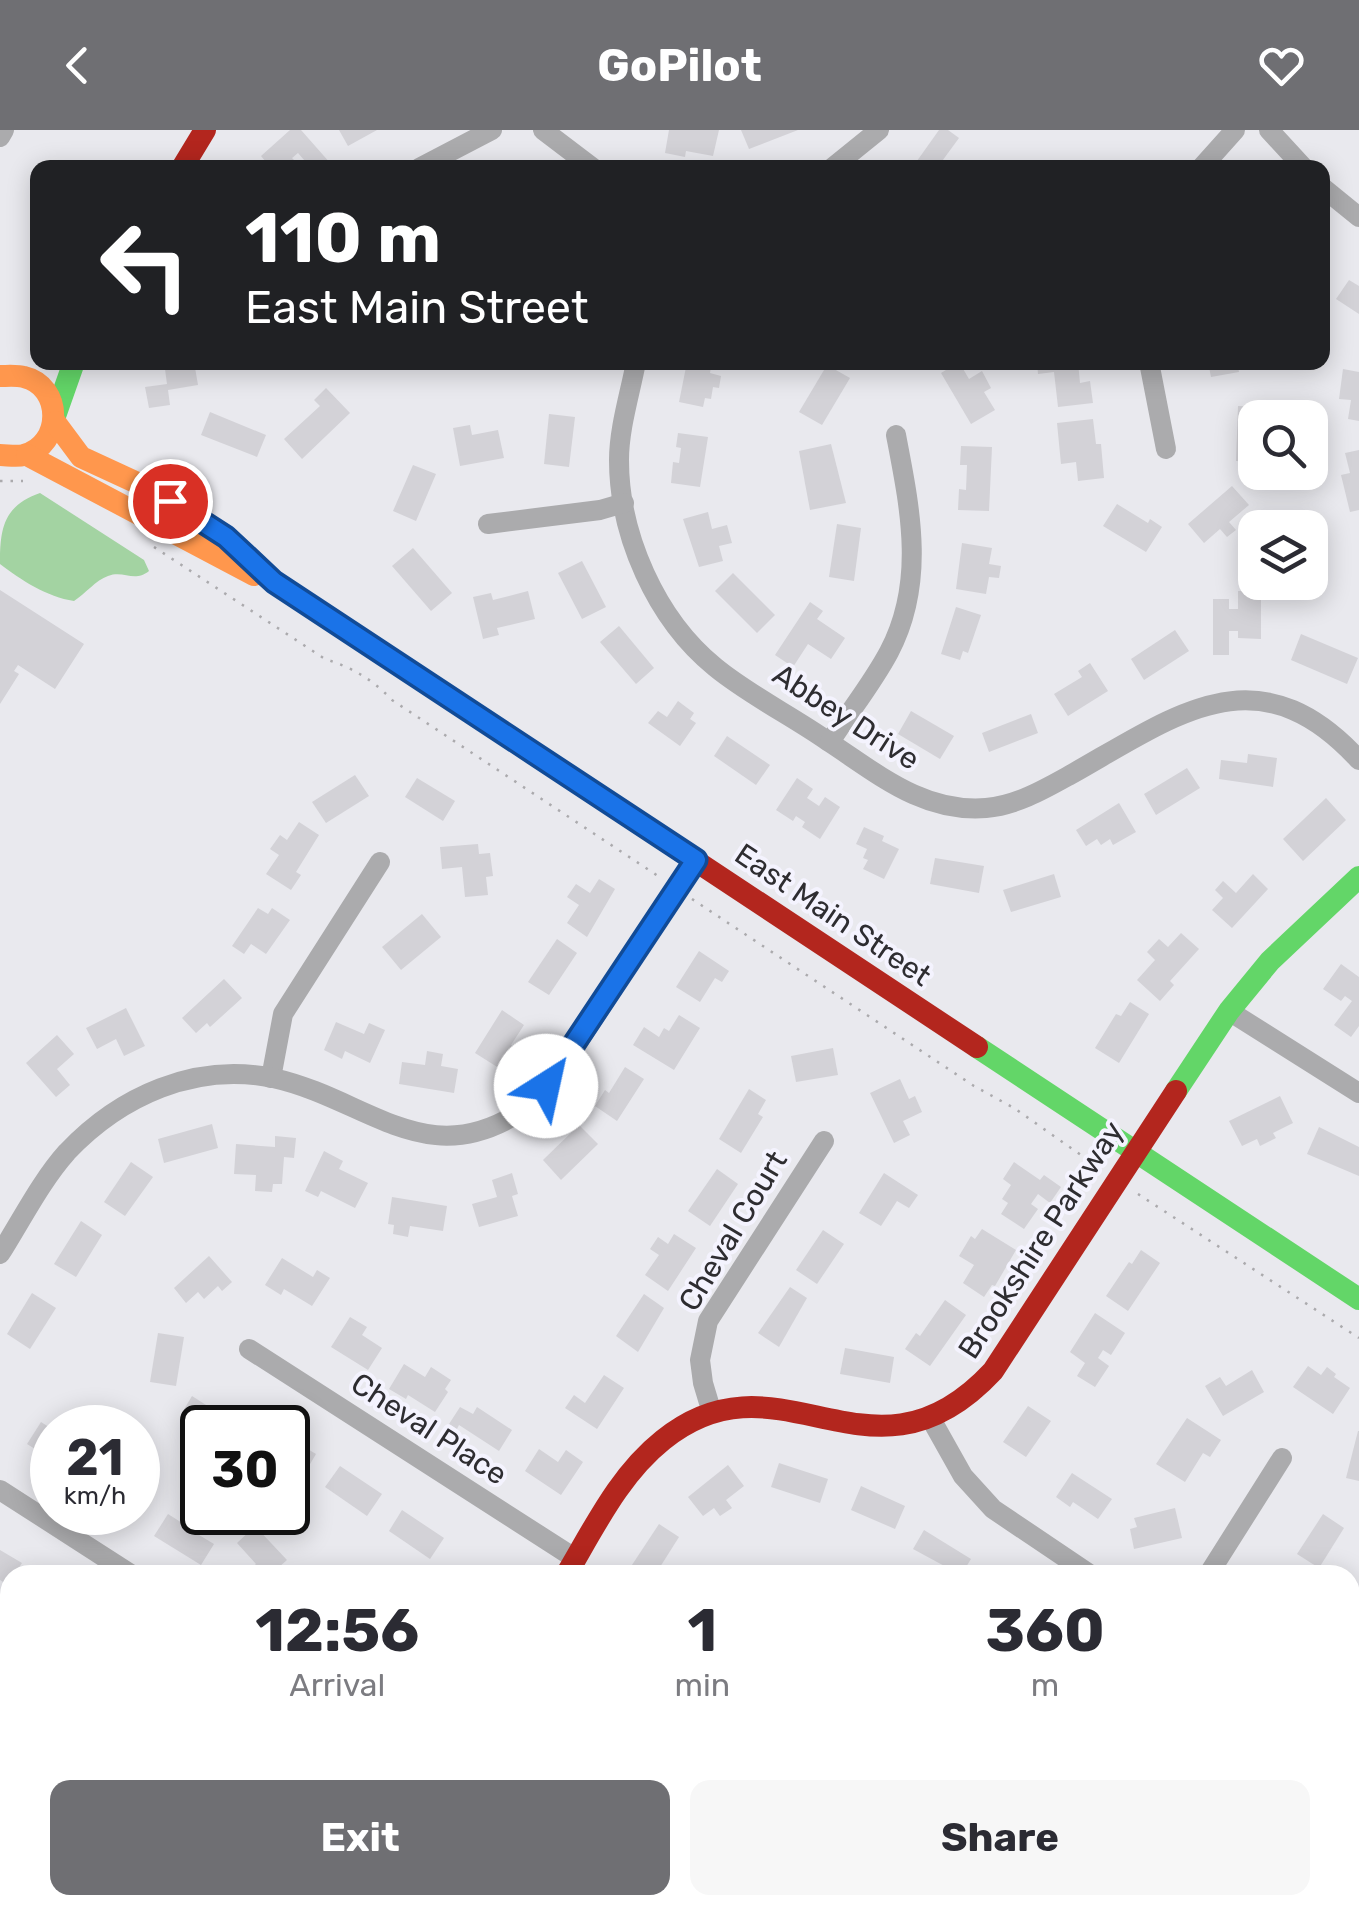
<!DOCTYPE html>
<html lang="en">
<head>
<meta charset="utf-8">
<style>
  :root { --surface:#fff; --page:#f7f7f7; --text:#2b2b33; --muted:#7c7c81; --accent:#6f6f73 }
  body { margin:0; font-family:Rubik,sans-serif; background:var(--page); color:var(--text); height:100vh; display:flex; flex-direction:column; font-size:38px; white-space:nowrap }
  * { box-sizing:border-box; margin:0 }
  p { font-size:32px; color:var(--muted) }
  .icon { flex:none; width:55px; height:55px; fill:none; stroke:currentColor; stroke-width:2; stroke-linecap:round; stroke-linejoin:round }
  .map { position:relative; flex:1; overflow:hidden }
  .drawer { position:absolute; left:0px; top:1435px; width:1360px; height:350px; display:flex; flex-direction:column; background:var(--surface); border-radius:30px 30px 0 0; box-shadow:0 5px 25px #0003 }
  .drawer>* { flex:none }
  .banner { position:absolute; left:30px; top:30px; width:1300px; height:210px; border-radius:20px; box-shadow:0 5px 25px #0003; background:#202124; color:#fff; overflow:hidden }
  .buttons { position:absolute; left:1238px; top:270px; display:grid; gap:20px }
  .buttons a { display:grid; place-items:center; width:90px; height:90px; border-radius:20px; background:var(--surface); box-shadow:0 5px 25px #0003; font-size:50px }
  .speed { position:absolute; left:30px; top:1275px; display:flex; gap:20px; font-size:50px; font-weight:700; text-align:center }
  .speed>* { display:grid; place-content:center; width:130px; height:130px; border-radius:50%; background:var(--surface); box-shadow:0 5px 25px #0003; line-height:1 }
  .speed small { font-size:25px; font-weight:400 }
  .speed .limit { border:5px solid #111; border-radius:15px; background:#fff; color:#111 }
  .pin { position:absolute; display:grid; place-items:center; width:85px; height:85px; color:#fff; margin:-42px; border:5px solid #fff; border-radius:50%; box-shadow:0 2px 10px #0007 }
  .me { position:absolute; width:110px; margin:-55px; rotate:35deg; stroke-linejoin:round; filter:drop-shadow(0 0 8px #0008) }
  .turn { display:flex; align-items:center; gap:35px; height:210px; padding:0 50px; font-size:45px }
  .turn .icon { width:130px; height:130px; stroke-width:2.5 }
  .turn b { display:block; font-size:70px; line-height:85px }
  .eta { display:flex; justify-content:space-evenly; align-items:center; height:170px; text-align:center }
  .eta b { font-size:60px; font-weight:700; line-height:70px }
  .primary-button { display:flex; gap:20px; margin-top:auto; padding:20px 50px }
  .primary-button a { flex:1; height:115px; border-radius:20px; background:var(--accent); color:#fff; font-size:40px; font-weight:700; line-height:115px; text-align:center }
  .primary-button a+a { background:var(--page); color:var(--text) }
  header { display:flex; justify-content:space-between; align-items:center; height:130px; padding:0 50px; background:var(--accent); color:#fff; font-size:45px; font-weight:700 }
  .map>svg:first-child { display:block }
  .water { fill:#a3d3a2 }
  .building { fill:#d3d2d7 }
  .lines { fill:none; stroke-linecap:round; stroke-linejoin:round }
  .path { stroke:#abaaad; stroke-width:2.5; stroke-dasharray:2.5 8; stroke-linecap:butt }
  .street { stroke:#ababad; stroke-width:20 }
  .fast { stroke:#63d668; stroke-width:22 }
  .slow { stroke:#ff974d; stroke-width:22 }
  .jam { stroke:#b3261e; stroke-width:22 }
  .route-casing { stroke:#114b97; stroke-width:25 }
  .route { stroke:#1a73e8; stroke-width:18 }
  .labels { text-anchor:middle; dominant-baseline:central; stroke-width:8; stroke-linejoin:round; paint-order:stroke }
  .street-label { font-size:30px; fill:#2e2d31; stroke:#f4f3fe }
</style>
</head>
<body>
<header><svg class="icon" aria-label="back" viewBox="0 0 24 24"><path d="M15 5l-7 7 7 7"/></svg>GoPilot<svg class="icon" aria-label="heart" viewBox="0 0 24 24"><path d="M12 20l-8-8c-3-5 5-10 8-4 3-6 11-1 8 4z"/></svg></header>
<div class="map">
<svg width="1359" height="1785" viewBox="0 0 1359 1785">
  <rect width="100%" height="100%" fill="#e9e9ee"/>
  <path class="water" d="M40 363 144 430 149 441C134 453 124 440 108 446 96 450 85 464 74 471 47 467 21 450 0 434 0 399 3 376 40 363Z"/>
  <g class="building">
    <polygon points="290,0 301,0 331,34 327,38 311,38 298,23 292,28 296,32 291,38 271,38 261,26"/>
    <polygon points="339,0 377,0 348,16"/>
    <polygon points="669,0 719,0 713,26 686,21 685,27 665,23"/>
    <polygon points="741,0 798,0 749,19"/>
    <polygon points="939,0 948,0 959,8 937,38 912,38"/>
    <polygon points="1349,150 1359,156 1359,184 1336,169"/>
    <polygon points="164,232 194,232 198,255 168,260 170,275 149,278 145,257 167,254"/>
    <polygon points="687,232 712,232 710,243 721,246 719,258 713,257 711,269 705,268 703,277 679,272"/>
    <polygon points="959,232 969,249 982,241 991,258 984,262 995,280 971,294 941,243"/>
    <polygon points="1037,232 1078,232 1080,253 1090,251 1093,273 1058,277 1054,242 1038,244"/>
    <polygon points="1208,232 1237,232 1239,242 1211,247"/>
    <polygon points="827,235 850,248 822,295 799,282"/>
    <polygon points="1343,239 1359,242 1359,291 1348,289 1351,270 1339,269"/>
    <polygon points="326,258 350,283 302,329 284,309 320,276 314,270"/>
    <polygon points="1238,276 1262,277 1262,288 1255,288 1255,332 1236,331"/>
    <polygon points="210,282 266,305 257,327 201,305"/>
    <polygon points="549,284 575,287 569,337 544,334"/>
    <polygon points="1093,289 1096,314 1101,314 1104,348 1078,351 1076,332 1061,334 1057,293"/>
    <polygon points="470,295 472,305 498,300 504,328 460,336 453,298"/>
    <polygon points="678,303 708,307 700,357 671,353 673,332 679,333 681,318 676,317"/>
    <polygon points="831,314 846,373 810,380 799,321"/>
    <polygon points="961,316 992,317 989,381 958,380 959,359 966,360 967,335 960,335"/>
    <polygon points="1359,320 1359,380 1350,382 1341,345 1350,343 1345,323"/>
    <polygon points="413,335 436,344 416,391 393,381"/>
    <polygon points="1232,356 1249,375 1229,392 1236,400 1227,407 1220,399 1204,413 1188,394"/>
    <polygon points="1117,374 1148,393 1150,389 1162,397 1146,422 1103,396"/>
    <polygon points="708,382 712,399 727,395 732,413 719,416 723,431 699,437 683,389"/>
    <polygon points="837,394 861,398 854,451 829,447"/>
    <polygon points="962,413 992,418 989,434 1001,436 999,448 989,447 986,464 956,459"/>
    <polygon points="413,418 452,463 431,481 392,436"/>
    <polygon points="582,431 606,477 582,489 558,443"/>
    <polygon points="733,443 775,485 757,503 715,461"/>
    <polygon points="0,460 84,514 55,559 18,535 14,541 19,544 0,574"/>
    <polygon points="528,461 535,489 497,498 499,505 483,509 473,467 491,463 493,470"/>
    <polygon points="1238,461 1250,461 1250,469 1261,470 1261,509 1238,508 1238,501 1229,501 1229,525 1213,525 1213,469 1229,469 1229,479 1238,479"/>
    <polygon points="810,472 823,481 817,489 845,508 831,529 808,514 793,537 775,525"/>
    <polygon points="956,477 981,485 968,523 963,521 960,530 941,524"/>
    <polygon points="619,496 654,538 636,554 600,512"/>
    <polygon points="1175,500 1189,521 1144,550 1131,529"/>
    <polygon points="1301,504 1358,528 1347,554 1291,530"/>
    <polygon points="1090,533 1108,561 1068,586 1054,564 1082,547 1078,541"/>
    <polygon points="678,571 694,583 690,589 696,593 680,616 648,593 658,581 667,587"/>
    <polygon points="911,581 954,606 940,629 898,604"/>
    <polygon points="1031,584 1038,603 989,622 982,603"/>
    <polygon points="727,606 770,635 756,655 714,626"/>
    <polygon points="1248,624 1277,628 1273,657 1219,649 1221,630 1247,633"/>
    <polygon points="1187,638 1200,658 1156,685 1144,664"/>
    <polygon points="355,645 369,666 326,693 312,672"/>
    <polygon points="417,648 455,671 443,691 405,667"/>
    <polygon points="797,648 813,659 807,668 819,676 825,667 840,677 820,709 802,697 805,692 796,686 793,691 776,680"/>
    <polygon points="1326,668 1346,690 1303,731 1283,709"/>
    <polygon points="1119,673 1136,702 1113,715 1110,709 1101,715 1097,709 1086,716 1076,700"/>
    <polygon points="299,692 319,705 296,742 301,745 291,760 266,744 279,725 270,719 280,705 287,710"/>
    <polygon points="864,697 884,706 882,711 899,719 884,749 863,739 868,730 863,728 867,719 856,714"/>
    <polygon points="478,714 479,724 490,723 493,746 486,747 488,765 465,767 462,737 442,739 440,717"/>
    <polygon points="935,728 984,736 979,763 930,754"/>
    <polygon points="1054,744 1061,767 1011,782 1003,760"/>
    <polygon points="1253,744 1268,759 1232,798 1212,780 1223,768 1215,760 1223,751 1236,763"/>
    <polygon points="599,749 615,759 587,807 567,793 579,775 567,767 576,754 590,763"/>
    <polygon points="258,778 268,784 272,778 290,790 266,824 251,814 244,824 232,816"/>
    <polygon points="422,784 441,807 401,840 382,817"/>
    <polygon points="1181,803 1199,819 1170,851 1174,855 1160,871 1137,850 1155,830 1147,822 1159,809 1168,817"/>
    <polygon points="557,809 577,823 549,865 528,852"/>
    <polygon points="699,821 729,841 722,852 715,848 700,872 676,857"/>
    <polygon points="1341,834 1359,847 1359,896 1351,907 1334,895 1352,871 1345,866 1341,871 1323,859"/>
    <polygon points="224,849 242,868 210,897 207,893 196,903 182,888"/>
    <polygon points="1130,872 1149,884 1119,933 1095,918 1116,884 1121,886"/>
    <polygon points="126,878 145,916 124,926 116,909 97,919 86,898"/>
    <polygon points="502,880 524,895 511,915 516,918 502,940 475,923"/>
    <polygon points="679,885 700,898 674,940 633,915 644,897 659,907 664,898 669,901"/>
    <polygon points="336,892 364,904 369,893 385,900 370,933 345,921 342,929 324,920"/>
    <polygon points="57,905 74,924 57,939 70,955 56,967 26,933"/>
    <polygon points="833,918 838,945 796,952 791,926"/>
    <polygon points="427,921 443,924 441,936 458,939 454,963 399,954 402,932 425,935"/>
    <polygon points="625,937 644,949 617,991 595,976 605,960 609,963"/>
    <polygon points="900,949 909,969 915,966 922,982 903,991 910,1005 894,1013 870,963"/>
    <polygon points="749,959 766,970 758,984 763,987 741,1023 719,1009"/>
    <polygon points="1280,966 1293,993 1273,1003 1276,1008 1260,1016 1257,1009 1242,1016 1229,991"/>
    <polygon points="212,994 218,1018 164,1033 158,1009"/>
    <polygon points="579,995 598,1014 561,1050 543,1030"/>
    <polygon points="1319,997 1359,1017 1359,1046 1307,1024"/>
    <polygon points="275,1006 296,1008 294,1028 284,1027 282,1054 273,1054 272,1062 255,1061 256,1045 234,1044 236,1014 275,1017"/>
    <polygon points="324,1021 343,1031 339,1039 368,1053 355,1078 321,1061 318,1067 305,1061"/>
    <polygon points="131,1032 153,1047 125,1086 104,1072"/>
    <polygon points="1014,1032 1040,1050 1044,1045 1061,1057 1050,1073 1038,1064 1031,1074 1038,1079 1024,1099 1001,1084 1008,1073 1002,1069 1011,1055 1003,1049"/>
    <polygon points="717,1039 738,1054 710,1096 688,1081"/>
    <polygon points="512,1043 518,1064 512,1066 518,1086 479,1097 472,1074 497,1067 492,1050"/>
    <polygon points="884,1043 918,1065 909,1078 897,1071 881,1096 859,1083"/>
    <polygon points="392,1067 447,1076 443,1101 410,1096 408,1107 393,1104 394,1095 388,1094"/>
    <polygon points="81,1091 102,1105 76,1147 54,1134"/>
    <polygon points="982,1099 1016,1120 995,1156 992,1155 984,1167 963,1153 974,1135 959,1126 971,1106 975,1109"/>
    <polygon points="823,1100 844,1114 817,1154 796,1140"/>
    <polygon points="674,1104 696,1118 668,1161 645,1145 659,1125 650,1119 658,1107 668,1114"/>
    <polygon points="1141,1120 1160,1133 1128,1181 1106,1166 1129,1132 1132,1134"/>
    <polygon points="209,1126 232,1152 222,1161 218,1156 204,1169 198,1162 186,1173 174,1158"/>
    <polygon points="282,1128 313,1147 317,1140 330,1148 312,1176 284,1159 281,1165 265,1155"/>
    <polygon points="790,1157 807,1168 779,1217 758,1203"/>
    <polygon points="32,1163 56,1178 30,1219 7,1204"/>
    <polygon points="644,1164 664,1178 638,1222 616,1206"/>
    <polygon points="945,1170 966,1185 930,1236 905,1219 916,1203 920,1206"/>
    <polygon points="1095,1183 1125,1203 1111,1225 1103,1220 1098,1228 1109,1236 1095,1257 1077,1246 1085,1233 1070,1222"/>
    <polygon points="350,1187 367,1197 362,1205 382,1218 368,1240 331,1217"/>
    <polygon points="158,1203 184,1207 176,1256 150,1252"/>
    <polygon points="845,1218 894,1227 890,1253 840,1244"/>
    <polygon points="404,1234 425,1247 431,1237 451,1250 445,1259 448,1262 435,1282 408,1265 406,1269 389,1259"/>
    <polygon points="1308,1236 1321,1245 1327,1237 1336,1244 1334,1247 1350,1258 1333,1284 1293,1257"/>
    <polygon points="1252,1240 1264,1262 1223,1286 1205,1256 1220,1247 1226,1256"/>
    <polygon points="604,1245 624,1258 597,1299 565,1278 574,1265 585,1273"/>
    <polygon points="192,1266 242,1298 202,1298 202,1306 189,1298 195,1289 183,1281"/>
    <polygon points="1028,1276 1051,1291 1026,1327 1003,1312"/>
    <polygon points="460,1277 473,1284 477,1277 512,1300 499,1321 459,1295 457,1299 449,1294"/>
    <polygon points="1187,1288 1221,1310 1210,1327 1203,1323 1185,1352 1156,1334"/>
    <polygon points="41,1292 52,1299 52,1339 44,1333 48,1327 27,1314"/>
    <polygon points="1358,1301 1359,1301 1359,1351 1346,1348"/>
    <polygon points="288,1305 297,1311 300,1306 309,1312 306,1318 316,1324 303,1346 288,1337"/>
    <polygon points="539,1319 558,1332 566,1320 583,1332 561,1365 525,1341"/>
    <polygon points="779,1333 828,1349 820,1373 771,1357"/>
    <polygon points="728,1335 744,1356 726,1370 732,1378 720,1386 714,1378 703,1386 688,1367"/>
    <polygon points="340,1336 382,1364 367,1386 325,1357"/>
    <polygon points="1072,1343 1112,1369 1098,1389 1073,1372 1070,1377 1056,1367"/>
    <polygon points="861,1356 905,1376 895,1399 851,1380"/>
    <polygon points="1175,1378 1182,1408 1134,1419 1130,1399 1137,1397 1134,1388"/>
    <polygon points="402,1380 444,1408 430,1429 389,1401"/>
    <polygon points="168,1384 190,1398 196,1389 205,1395 199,1405 214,1414 201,1435 154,1406"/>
    <polygon points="1323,1384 1344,1398 1319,1438 1297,1424"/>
    <polygon points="659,1394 679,1407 655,1445 634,1445 628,1441"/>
    <polygon points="255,1396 287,1430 270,1445 251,1445 248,1441 256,1434 237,1413"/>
    <polygon points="924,1400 971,1429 961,1445 913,1419"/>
    <polygon points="0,1420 22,1433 14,1445 10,1445 8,1455 0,1450"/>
    <polygon points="0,1571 10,1577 10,1608 0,1601"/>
    <polygon points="737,1775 765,1775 762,1785 734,1785"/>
    <polygon points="890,1775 919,1775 936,1785 884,1785"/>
    <polygon points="1057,1775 1079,1775 1085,1779 1081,1785 1050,1785"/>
    <polygon points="1193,1775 1213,1775 1223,1782 1221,1785 1177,1785 1182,1778 1188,1782"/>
  </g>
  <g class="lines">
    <g class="path">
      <polyline points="0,351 23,351"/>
      <path d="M154 417 325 529C353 538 372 549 392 570L661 748"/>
      <polyline points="692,769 974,956 1014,978 1098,1037"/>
      <polyline points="1138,1064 1359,1208"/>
    </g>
    <g class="street">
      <polyline points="543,0 593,38"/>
      <polyline points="1269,0 1304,38"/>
      <polyline points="0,7 4,0"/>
      <polyline points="419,38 492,0"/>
      <polyline points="832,38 879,0"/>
      <polyline points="1201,38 1235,0"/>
      <polyline points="1322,57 1359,87"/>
      <path d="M636 232C630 264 619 298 619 330 619 405 656 489 715 537 749 565 792 586 829 612 878 644 923 683 986 678 1017 675 1043 660 1070 645 1175 586 1257 519 1359 630"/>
      <polyline points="1149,232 1166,319"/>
      <polyline points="488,394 600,380 624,373"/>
      <path d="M830 612C849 582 872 554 889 522 926 452 910 378 896 305"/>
      <polyline points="1229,881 1359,963"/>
      <polyline points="271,948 283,884 380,732"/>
      <path d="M0 1124C21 1091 41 1051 67 1022 120 966 195 932 273 948 369 969 429 1048 529 976 554 958 571 922 588 897 624 841 660 786 696 731"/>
      <polyline points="249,1219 576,1429"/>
      <polyline points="712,1283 703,1253 700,1230 708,1191 824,1011"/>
      <polyline points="931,1289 963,1346 993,1379 1091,1445"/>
      <polyline points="0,1360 132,1445"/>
      <polyline points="1208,1445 1282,1328"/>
      <polyline points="1350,1613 1359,1618"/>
      <polyline points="0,1659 10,1666"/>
      <polyline points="1350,1700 1359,1686"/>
      <polyline points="178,1775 193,1785"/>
      <polyline points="346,1785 353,1775"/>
      <polyline points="683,1785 685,1775"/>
      <polyline points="987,1785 994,1775"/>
      <polyline points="1296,1785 1302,1775"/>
    </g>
    <g class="fast">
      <polyline points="55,286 74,232"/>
      <polyline points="977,917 1359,1169"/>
      <polyline points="1176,961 1229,881 1270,831 1359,747"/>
    </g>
    <g class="slow">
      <path d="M0 246C7 246 17 245 24 247 63 256 63 315 24 325 17 327 7 325 0 325"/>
      <polyline points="55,292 81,327 146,357 213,398 274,452 445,565"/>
      <polyline points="27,325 254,445"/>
    </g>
    <g class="jam">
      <polyline points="182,38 205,0"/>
      <polyline points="445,565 977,917"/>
      <path d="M566 1445C594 1398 619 1345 663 1310 782 1214 871 1372 993 1241L1176 961"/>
    </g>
  </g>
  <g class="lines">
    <g class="route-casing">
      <polyline id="route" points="170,371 226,407 274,452 696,730 546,956"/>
    </g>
    <use href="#route" class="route"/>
  </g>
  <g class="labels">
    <g class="street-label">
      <text transform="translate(846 587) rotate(33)">Abbey Drive</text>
      <text transform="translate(833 785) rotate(34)">East Main Street</text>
      <text transform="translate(733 1101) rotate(-59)">Cheval Court</text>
      <text transform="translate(1041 1110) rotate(-57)">Brookshire Parkway</text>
      <text transform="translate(429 1299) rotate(33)">Cheval Place</text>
    </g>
  </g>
</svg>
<div class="buttons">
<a><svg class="icon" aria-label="search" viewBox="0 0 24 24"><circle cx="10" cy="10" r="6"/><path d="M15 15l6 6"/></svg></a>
<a><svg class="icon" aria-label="layers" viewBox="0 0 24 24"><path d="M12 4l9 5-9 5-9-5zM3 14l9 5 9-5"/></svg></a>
</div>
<div class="speed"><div>21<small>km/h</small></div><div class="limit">30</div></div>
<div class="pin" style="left:170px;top:371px;background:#d93025"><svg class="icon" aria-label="arrive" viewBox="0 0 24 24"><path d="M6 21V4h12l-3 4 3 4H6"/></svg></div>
<svg class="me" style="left:546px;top:956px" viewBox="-20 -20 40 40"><circle r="19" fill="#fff"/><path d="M0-13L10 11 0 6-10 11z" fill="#1a73e8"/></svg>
<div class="banner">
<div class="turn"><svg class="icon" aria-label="left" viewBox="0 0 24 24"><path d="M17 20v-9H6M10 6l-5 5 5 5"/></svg><div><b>110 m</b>East Main Street</div></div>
</div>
<section class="drawer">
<div class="eta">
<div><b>12:56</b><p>Arrival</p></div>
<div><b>1</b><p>min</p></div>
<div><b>360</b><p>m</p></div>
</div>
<div class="primary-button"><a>Exit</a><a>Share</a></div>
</section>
</div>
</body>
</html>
